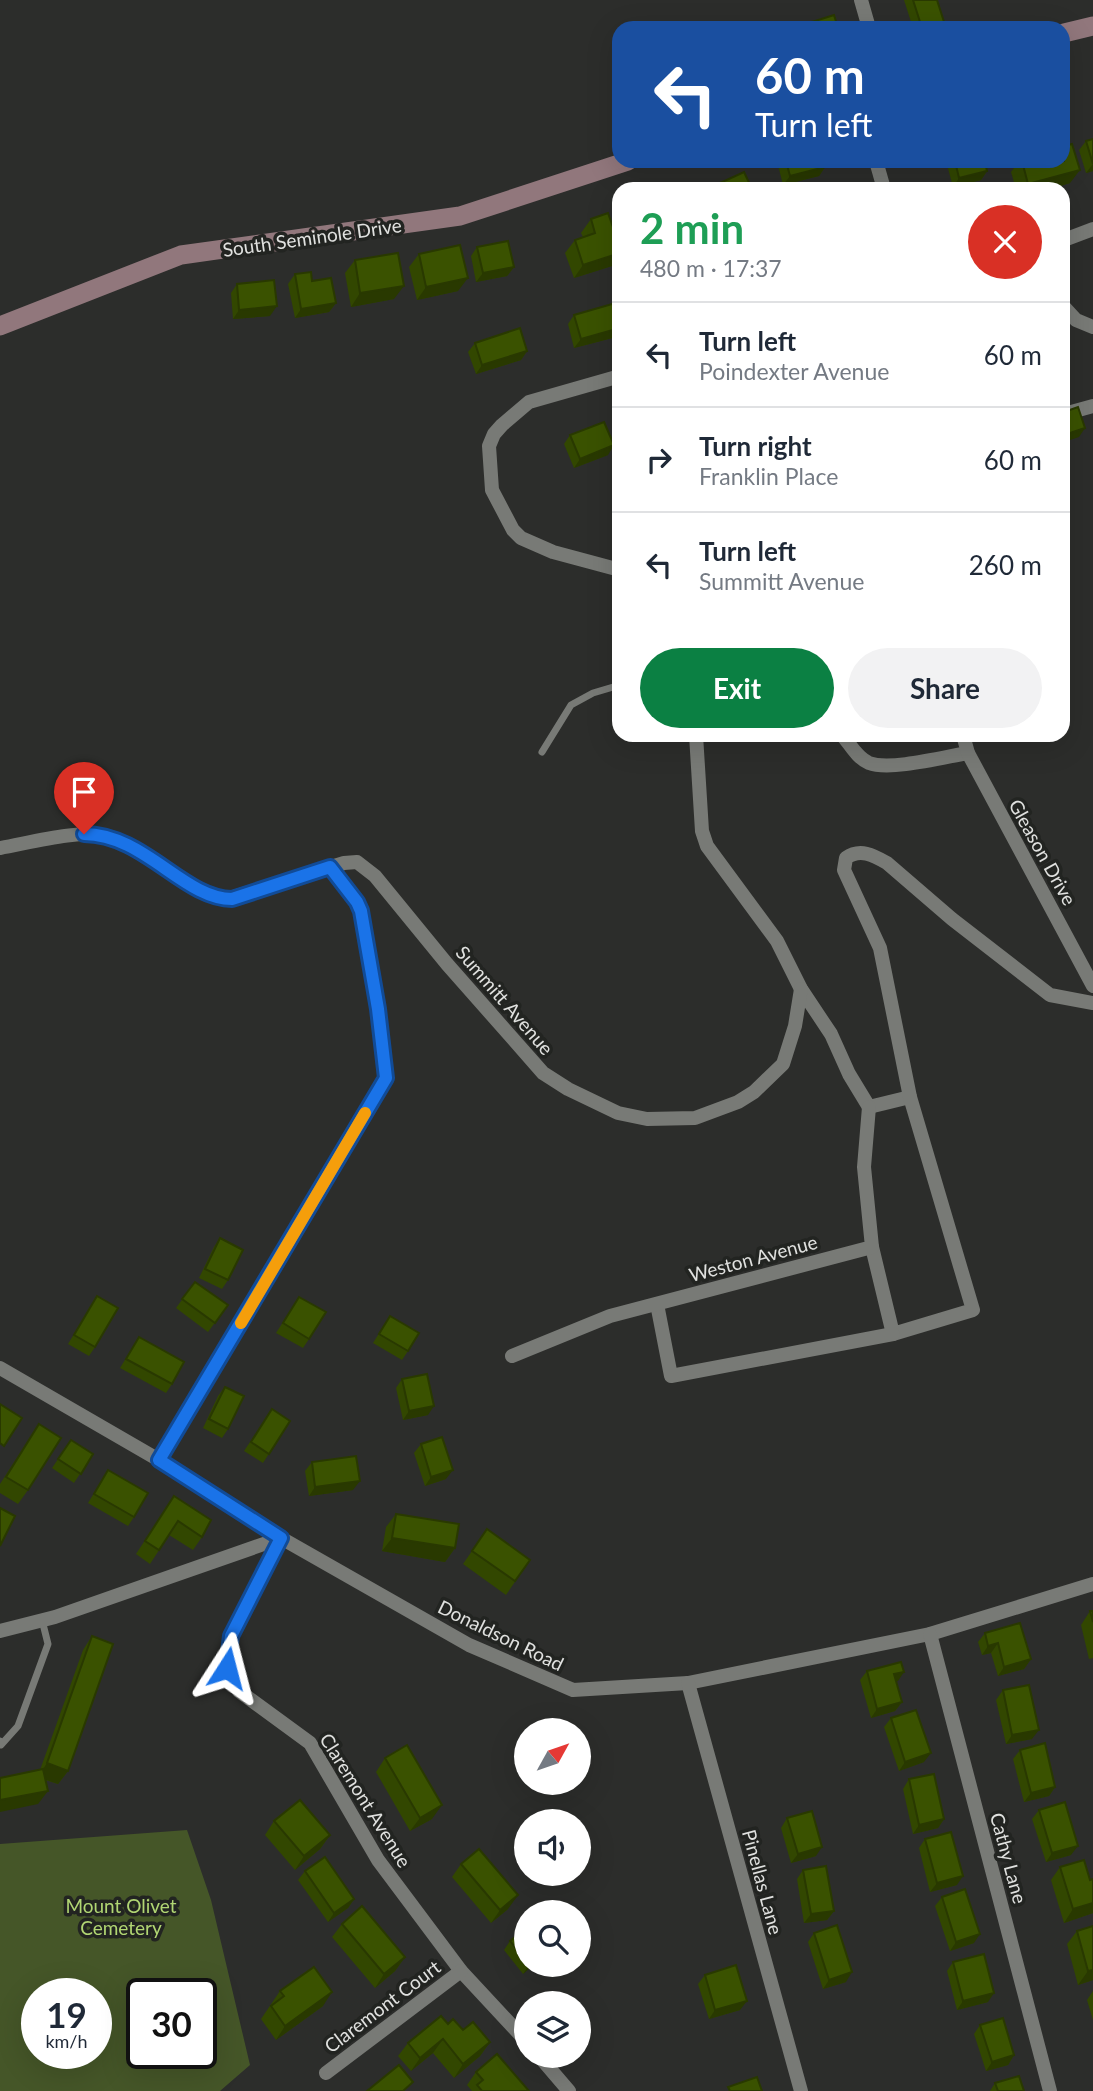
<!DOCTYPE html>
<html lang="en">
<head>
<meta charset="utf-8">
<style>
  :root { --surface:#fff; --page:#f2f2f3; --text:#1f2937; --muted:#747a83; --line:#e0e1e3; --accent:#0b8043 }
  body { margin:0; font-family:Lato,sans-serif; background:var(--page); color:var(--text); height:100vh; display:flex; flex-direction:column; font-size:26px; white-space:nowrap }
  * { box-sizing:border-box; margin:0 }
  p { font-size:23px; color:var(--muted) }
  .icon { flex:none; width:38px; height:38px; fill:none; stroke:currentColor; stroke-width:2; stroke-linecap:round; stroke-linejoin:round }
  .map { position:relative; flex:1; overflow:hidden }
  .sheet { position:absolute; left:612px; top:182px; width:458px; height:560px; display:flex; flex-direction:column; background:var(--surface); border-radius:21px; box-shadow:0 7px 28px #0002 }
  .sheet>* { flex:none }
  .guide { position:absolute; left:612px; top:21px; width:458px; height:147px; border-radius:21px; box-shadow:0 7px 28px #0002; background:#1a4fa0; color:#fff; overflow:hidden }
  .needle { width:46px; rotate:50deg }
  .controls { position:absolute; left:514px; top:1718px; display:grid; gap:14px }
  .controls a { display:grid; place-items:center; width:77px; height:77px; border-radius:50%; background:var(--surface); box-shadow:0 7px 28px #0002; font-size:35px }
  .speed { position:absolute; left:21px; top:1978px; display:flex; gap:14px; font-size:35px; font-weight:700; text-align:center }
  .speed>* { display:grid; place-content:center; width:91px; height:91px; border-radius:50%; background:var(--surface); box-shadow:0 7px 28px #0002; line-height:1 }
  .speed small { font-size:18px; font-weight:400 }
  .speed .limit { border:4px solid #111; border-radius:10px; background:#fff; color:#111 }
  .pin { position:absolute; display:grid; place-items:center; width:60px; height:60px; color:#fff; margin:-72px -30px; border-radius:50% 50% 50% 0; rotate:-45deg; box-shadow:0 0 7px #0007 }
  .pin .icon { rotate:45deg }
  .me { position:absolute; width:77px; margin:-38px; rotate:9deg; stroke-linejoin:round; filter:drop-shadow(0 0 5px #0008) }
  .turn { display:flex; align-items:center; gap:24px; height:147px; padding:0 28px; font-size:32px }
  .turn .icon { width:91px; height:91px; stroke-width:2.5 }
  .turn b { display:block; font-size:49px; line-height:60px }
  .round { display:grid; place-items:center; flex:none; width:74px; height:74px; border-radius:37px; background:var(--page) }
  .overview { display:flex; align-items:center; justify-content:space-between; height:119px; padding:0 28px }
  h1 { font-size:42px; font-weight:700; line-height:52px; color:#1e9e55 }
  .primary-button { display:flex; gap:14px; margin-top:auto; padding:14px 28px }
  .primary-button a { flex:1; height:80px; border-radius:42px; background:var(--accent); color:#fff; font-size:28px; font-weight:700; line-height:80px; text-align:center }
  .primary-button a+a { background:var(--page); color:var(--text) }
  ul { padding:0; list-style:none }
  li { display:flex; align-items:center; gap:21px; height:105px; padding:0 28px; border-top:2px solid var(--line) }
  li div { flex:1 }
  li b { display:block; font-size:26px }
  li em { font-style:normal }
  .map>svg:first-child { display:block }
  .green { fill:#455628; fill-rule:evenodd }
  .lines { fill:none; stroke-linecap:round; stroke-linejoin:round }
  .lane { stroke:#787a76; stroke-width:7 }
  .street { stroke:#787a76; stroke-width:14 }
  .secondary { stroke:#91777c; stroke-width:19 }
  .wall { fill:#324700 }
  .shaded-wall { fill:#293900 }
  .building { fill:#3a5200; stroke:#293900; stroke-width:2 }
  .route-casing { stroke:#114b97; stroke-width:18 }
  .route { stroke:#1a73e8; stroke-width:12 }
  .slow { stroke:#f59e0b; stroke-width:12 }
  .labels { text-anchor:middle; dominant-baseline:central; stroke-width:7; stroke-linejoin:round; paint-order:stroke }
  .street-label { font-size:19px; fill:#e0e1df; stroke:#222421 }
  .park-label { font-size:19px; fill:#b1d673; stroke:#222421 }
</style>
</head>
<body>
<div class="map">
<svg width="1093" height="2091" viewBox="0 0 1093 2091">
  <rect width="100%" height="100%" fill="#2c2d2b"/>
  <path class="green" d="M187 1830 211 1900 250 2065 220 2091H0V1844ZM37 1993H96V2053H37ZM201 1993V2053H142V1993Z"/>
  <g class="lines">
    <g class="lane">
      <polyline points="542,752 571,705 593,693 620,685"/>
      <polyline points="0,1741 1,1745 18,1726 48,1644 42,1620"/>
    </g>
    <g class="street">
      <polyline points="861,0 869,28"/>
      <polyline points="876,161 884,189"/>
      <polyline points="1064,240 1093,229"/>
      <polyline points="1064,307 1076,320 1093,327"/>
      <polyline points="620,376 529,402 502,425 494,434 489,446 492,490 513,530 521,538 553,552 620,570"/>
      <polyline points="1064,414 1093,406"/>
      <polyline points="696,735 702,831 707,846 777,941 801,989 831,1034 849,1074 869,1107 910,1097"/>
      <path d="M842 735C850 744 857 758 869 763 890 771 944 757 968 753"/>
      <polyline points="963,735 968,753 1093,986"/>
      <path d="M0 848C29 843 80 829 107 836 150 847 184 894 227 899L344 863 357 862 375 876 447 964 543 1073 568 1089 618 1113 647 1119 695 1118 738 1102 754 1092 783 1064 795 1026 801 989"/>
      <path d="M872 1247 893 1334 973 1310 910 1097 880 948 844 870 846 858C860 848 873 855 887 863L952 919 1050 995 1093 1003"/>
      <polyline points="657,1304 671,1376 893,1334"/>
      <polyline points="512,1356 610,1316 872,1247 864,1167 869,1107"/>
      <polyline points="0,1368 159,1460 281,1538 231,1636 227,1668 239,1691 310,1743 378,1860 461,1971 527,2042"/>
      <polyline points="159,1460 386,1078 378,1009 361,911 357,902 330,867"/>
      <polyline points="0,1631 55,1617 281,1538 469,1645 573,1690 688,1683 930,1634 1093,1584"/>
      <polyline points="930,1634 1050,2091"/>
      <polyline points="688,1683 801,2091"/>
      <polyline points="539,2056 569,2091"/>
      <polyline points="326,2073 461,1971"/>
    </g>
    <g class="secondary">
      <polyline points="1064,33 1093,26"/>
      <polyline points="0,326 181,255 460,216 628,161"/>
    </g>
  </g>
  <g class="wall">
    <polygon points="904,0 937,0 945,25 943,28 913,28"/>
    <polygon points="1093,139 1093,171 1086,173 1079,150 1086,141"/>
    <polygon points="777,161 824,161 825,167 819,176 783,185"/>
    <polygon points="946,161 985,161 987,171 981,180 953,187"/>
    <polygon points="1019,161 1064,161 1070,183 1050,189 1016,189 1011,172"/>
    <polygon points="591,219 612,266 574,278 565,253 575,240 583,237 581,233"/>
    <polygon points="477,247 514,267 507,276 476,282 471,256"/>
    <polygon points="419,254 458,291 417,300 409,267"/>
    <polygon points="355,260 394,299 351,307 345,273"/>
    <polygon points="295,274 312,281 336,303 329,312 295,318 288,284"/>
    <polygon points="237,284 270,316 233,319 231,293"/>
    <polygon points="620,304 620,336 574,348 568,324 574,315"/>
    <polygon points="475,343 527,351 521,360 476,374 468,352"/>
    <polygon points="570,435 608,455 574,468 564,444"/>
    <polygon points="220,1238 228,1280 222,1289 199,1278 214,1247"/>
    <polygon points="195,1282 228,1305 208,1332 176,1308"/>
    <polygon points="97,1296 95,1347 89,1356 68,1344"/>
    <polygon points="299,1297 309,1339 303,1348 276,1333"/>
    <polygon points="390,1316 408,1351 402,1360 373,1343"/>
    <polygon points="139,1337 172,1384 166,1393 120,1368"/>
    <polygon points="402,1379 428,1415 403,1420 396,1388"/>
    <polygon points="225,1387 228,1429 222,1438 203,1428 218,1396"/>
    <polygon points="272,1409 290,1421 263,1463 244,1451"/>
    <polygon points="39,1424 28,1490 18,1504 0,1493 0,1484"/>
    <polygon points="71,1440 93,1454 74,1483 52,1468"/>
    <polygon points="421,1444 446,1479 425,1486 414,1453"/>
    <polygon points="312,1462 353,1490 309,1496 305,1471"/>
    <polygon points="108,1470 134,1517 128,1526 88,1503"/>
    <polygon points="174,1496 202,1537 193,1550 169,1535 150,1564 136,1554"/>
    <polygon points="396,1514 455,1548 445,1562 382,1551 386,1527"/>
    <polygon points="487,1529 530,1560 506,1595 463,1564"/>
    <polygon points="1090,1611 1093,1611 1093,1658 1089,1659 1081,1625"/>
    <polygon points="985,1633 1031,1659 1024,1669 998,1676 991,1653 982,1655 978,1642"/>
    <polygon points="92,1636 68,1771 58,1784 45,1780 38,1804 40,1770 83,1650"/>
    <polygon points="867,1671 898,1681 896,1681 902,1702 895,1711 871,1718 860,1680"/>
    <polygon points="1003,1690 1032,1739 1006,1744 996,1700"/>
    <polygon points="891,1718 924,1762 899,1771 884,1727"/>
    <polygon points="1020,1750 1055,1787 1049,1796 1024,1802 1013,1759"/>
    <polygon points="385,1758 432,1819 410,1831 376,1772"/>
    <polygon points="909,1779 944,1819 938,1828 913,1834 903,1789"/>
    <polygon points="1039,1810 1071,1855 1046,1862 1032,1819"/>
    <polygon points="787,1818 816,1856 791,1863 781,1828"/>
    <polygon points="274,1821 330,1835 320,1849 295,1870 265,1835"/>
    <polygon points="925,1839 957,1885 930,1892 919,1848"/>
    <polygon points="461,1864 508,1909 491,1923 452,1877"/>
    <polygon points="1060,1867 1090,1880 1093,1913 1064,1923 1051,1880"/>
    <polygon points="803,1870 834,1911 827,1920 804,1923 797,1879"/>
    <polygon points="305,1871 354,1899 348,1908 328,1922 298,1880"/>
    <polygon points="942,1897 974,1943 950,1951 935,1906"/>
    <polygon points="342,1924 405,1957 395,1971 375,1988 332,1937"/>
    <polygon points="527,1928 527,1965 533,1965 523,1974 504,1950 510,1941"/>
    <polygon points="1077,1931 1093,1980 1078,1985 1067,1944"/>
    <polygon points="814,1933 846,1982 823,1989 808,1942"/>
    <polygon points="953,1962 988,2002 957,2010 947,1971"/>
    <polygon points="705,1975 740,2010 709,2019 698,1984"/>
    <polygon points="280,1991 323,2006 276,2040 261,2019"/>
    <polygon points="1093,1991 1093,2020 1087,2000"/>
    <polygon points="448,2024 490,2042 480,2056 454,2078 433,2053 411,2071 398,2056 408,2043"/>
    <polygon points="980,2025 1014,2055 1008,2065 986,2071 974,2034"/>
    <polygon points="476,2072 529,2091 472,2091 467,2085"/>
    <polygon points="995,2083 1024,2091 990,2091"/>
  </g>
  <g class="shaded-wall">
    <polygon points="1093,164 1093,171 1086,173"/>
    <polygon points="825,167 819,176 783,185 790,176"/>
    <polygon points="1080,170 1070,183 1050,189 1025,189 1028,184"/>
    <polygon points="987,171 981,180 953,187 959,178"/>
    <polygon points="620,253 620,255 612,266 574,278 583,265"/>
    <polygon points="514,267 507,276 476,282 483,273"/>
    <polygon points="468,278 458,291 417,300 426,287"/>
    <polygon points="404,286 394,299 351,307 360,293"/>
    <polygon points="336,303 329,312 295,318 301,309"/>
    <polygon points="277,306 270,316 233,319 239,310"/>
    <polygon points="620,328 620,336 574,348 581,339"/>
    <polygon points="527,351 521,360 476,374 482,365"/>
    <polygon points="1085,428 1079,437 1064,442 1064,435"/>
    <polygon points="614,445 608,455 574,468 580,459"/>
    <polygon points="434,1406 428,1415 403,1420 409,1411"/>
    <polygon points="453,1470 446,1479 425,1486 431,1477"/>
    <polygon points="360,1481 353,1490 309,1496 315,1487"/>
    <polygon points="392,1538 455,1548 445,1562 382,1551"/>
    <polygon points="998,1643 991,1653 982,1655 988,1646"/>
    <polygon points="1031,1659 1024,1669 998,1676 1004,1667"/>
    <polygon points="904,1672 898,1681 888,1683 894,1674"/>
    <polygon points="902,1702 895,1711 871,1718 877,1709"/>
    <polygon points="1039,1730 1032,1739 1006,1744 1012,1735"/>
    <polygon points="931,1753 924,1762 899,1771 905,1762"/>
    <polygon points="47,1763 68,1771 58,1784 38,1777"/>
    <polygon points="1055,1787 1049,1796 1024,1802 1031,1793"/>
    <polygon points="48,1791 38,1804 0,1812 0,1800"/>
    <polygon points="442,1805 432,1819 410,1831 420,1818"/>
    <polygon points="944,1819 938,1828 913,1834 919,1825"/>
    <polygon points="330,1835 320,1849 295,1870 304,1856"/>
    <polygon points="1078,1846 1071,1855 1046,1862 1052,1853"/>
    <polygon points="822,1847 816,1856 791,1863 798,1854"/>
    <polygon points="963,1876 957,1885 930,1892 937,1883"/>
    <polygon points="518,1895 508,1909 491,1923 500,1910"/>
    <polygon points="354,1899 348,1908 328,1922 334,1913"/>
    <polygon points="1093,1903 1093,1913 1064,1923 1073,1909"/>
    <polygon points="834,1911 827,1920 804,1923 811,1914"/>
    <polygon points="980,1934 974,1943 950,1951 956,1942"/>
    <polygon points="405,1957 395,1971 375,1988 384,1974"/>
    <polygon points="529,1965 533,1965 523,1974"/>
    <polygon points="1093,1970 1093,1980 1078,1985 1088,1971"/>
    <polygon points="852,1972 846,1982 823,1989 829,1980"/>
    <polygon points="332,1992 323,2006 276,2040 285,2026"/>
    <polygon points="994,1993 988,2002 957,2010 963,2001"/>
    <polygon points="747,2001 740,2010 709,2019 715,2010"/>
    <polygon points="443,2039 433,2053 411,2071 420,2058"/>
    <polygon points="490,2042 480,2056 454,2078 463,2064"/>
    <polygon points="1014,2055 1008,2065 986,2071 992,2062"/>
  </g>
  <g class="building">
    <polygon points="913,0 937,0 945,25 934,28 922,28"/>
    <polygon points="834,15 838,28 793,28"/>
    <polygon points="1093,139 1093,164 1086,141"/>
    <polygon points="1072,144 1080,170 1028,184 1022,161 1064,161 1064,146"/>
    <polygon points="786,161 824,161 825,167 790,176"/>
    <polygon points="955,161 985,161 987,171 959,178"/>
    <polygon points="744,172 752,189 707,189"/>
    <polygon points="608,213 620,247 620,253 583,265 575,240 595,233 591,219"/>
    <polygon points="508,241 514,267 483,273 477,247"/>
    <polygon points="460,245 468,278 426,287 419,254"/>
    <polygon points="398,253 404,286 360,293 355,260"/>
    <polygon points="311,272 312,281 331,278 336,303 301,309 295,274"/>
    <polygon points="274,280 277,306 239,310 237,284"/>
    <polygon points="619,302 620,328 581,339 574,315"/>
    <polygon points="520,328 527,351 482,365 475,343"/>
    <polygon points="1078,407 1085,428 1064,435 1064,412"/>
    <polygon points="604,422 614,445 580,459 570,435"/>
    <polygon points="220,1238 243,1250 228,1280 205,1269"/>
    <polygon points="195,1282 228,1305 215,1323 182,1299"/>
    <polygon points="97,1296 118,1308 95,1347 74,1335"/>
    <polygon points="299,1297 326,1312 309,1339 283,1323"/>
    <polygon points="390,1316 419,1333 408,1351 379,1334"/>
    <polygon points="139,1337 184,1362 172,1384 126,1359"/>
    <polygon points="427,1374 434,1406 409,1411 402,1379"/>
    <polygon points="225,1387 244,1396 228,1429 209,1419"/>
    <polygon points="0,1404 22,1418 4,1446 0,1443"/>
    <polygon points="272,1409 290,1421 269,1454 251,1442"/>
    <polygon points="39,1424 61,1438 28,1490 6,1477"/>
    <polygon points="442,1437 453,1470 431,1477 421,1444"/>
    <polygon points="71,1440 93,1454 81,1474 58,1459"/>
    <polygon points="356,1456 360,1481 315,1487 312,1462"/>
    <polygon points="108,1470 148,1493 134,1517 94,1494"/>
    <polygon points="174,1496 211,1520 202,1537 178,1521 159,1550 145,1541"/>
    <polygon points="0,1508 15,1516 0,1546"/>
    <polygon points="396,1514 459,1524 455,1548 392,1538"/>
    <polygon points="487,1529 530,1560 515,1581 472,1551"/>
    <polygon points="1090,1611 1093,1611 1093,1622"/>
    <polygon points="1020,1623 1031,1659 1004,1667 998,1643 988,1646 985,1633"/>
    <polygon points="92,1636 113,1644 68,1771 47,1763"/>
    <polygon points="901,1662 904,1672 894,1674 902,1702 877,1709 867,1671"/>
    <polygon points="1029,1685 1039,1730 1012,1735 1003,1690"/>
    <polygon points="916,1710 931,1753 905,1762 891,1718"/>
    <polygon points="1045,1743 1055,1787 1031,1793 1020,1750"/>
    <polygon points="407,1745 442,1805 420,1818 385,1758"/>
    <polygon points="43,1769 48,1791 0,1800 0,1778"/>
    <polygon points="934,1774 944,1819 919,1825 909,1779"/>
    <polygon points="300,1800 330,1835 304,1856 274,1821"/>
    <polygon points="1065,1802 1078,1846 1052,1853 1039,1810"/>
    <polygon points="812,1811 822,1847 798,1854 787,1818"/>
    <polygon points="951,1832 963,1876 937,1883 925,1839"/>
    <polygon points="479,1849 518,1895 500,1910 461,1864"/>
    <polygon points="325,1857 354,1899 334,1913 305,1871"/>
    <polygon points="1084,1860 1090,1880 1093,1879 1093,1903 1073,1909 1060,1867"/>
    <polygon points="826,1866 834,1911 811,1914 803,1870"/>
    <polygon points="965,1889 980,1934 956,1942 942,1897"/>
    <polygon points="362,1906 405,1957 384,1974 342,1924"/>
    <polygon points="837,1925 852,1972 829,1980 814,1933"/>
    <polygon points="1093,1926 1093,1970 1088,1971 1077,1931"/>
    <polygon points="527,1928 527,1962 510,1941"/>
    <polygon points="984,1954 994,1993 963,2001 953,1962"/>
    <polygon points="736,1965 747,2001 715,2010 705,1975"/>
    <polygon points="314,1967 332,1992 285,2026 271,2006 284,1996 280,1991"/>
    <polygon points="441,2016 448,2024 453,2019 463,2030 473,2022 490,2042 463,2064 443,2039 420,2058 408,2043"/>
    <polygon points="1003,2018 1014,2055 992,2062 980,2025"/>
    <polygon points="497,2054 529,2091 482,2091 477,2085 483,2080 476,2072"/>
    <polygon points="399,2065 413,2082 403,2091 367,2091"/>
    <polygon points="1019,2076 1024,2091 998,2091 995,2083"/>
    <polygon points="757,2077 762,2091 730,2091 728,2087"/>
  </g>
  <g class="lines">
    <g class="route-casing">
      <path id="route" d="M84 834C144 834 184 899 232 899L330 867 357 902 361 911 378 1009 386 1078 159 1460 281 1538 231 1636 227 1668"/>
    </g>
    <use href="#route" class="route"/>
    <polyline class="slow" points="241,1323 365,1113"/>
  </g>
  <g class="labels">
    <g class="street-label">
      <text transform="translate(312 237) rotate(-8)">South Seminole Drive</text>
      <text transform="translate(1043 852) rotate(61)">Gleason Drive</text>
      <text transform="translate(505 1000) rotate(49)">Summitt Avenue</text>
      <text transform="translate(753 1258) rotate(-15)">Weston Avenue</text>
      <text transform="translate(501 1635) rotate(26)">Donaldson Road</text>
      <text transform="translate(366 1800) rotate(58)">Claremont Avenue</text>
      <text transform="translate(1009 1858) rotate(75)">Cathy Lane</text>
      <text transform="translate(763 1882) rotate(75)">Pinellas Lane</text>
      <text transform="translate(382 2006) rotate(-37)">Claremont Court</text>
    </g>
    <g class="park-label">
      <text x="121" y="1905">Mount Olivet<tspan x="121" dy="22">Cemetery</tspan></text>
    </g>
  </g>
</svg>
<div class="controls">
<a><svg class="needle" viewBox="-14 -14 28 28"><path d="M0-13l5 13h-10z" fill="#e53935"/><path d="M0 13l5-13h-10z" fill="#747a83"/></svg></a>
<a><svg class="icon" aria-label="sound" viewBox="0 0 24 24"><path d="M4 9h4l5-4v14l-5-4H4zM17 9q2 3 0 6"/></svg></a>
<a><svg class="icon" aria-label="search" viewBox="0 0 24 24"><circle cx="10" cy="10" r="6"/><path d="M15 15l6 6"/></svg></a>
<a><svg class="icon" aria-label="layers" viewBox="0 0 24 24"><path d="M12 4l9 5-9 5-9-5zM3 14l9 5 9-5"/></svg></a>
</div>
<div class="speed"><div>19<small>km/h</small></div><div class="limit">30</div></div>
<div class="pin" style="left:84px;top:834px;background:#d93025"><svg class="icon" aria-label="arrive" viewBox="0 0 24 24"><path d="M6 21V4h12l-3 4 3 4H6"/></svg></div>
<svg class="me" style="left:227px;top:1668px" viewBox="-20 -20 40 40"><path d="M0-17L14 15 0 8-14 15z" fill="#1a73e8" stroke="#fff" stroke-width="4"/></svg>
<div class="guide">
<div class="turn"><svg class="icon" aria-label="left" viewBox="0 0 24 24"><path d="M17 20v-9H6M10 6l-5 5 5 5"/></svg><div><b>60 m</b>Turn left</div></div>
</div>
<section class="sheet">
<div class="overview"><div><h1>2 min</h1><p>480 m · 17:37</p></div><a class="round" style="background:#d93025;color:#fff"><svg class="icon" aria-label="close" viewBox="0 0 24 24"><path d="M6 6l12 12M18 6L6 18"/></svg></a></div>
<ul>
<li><svg class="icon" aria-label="left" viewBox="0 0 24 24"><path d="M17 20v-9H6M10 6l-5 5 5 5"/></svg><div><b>Turn left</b><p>Poindexter Avenue</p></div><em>60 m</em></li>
<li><svg class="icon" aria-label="right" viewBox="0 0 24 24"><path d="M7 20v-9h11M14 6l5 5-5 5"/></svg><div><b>Turn right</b><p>Franklin Place</p></div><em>60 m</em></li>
<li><svg class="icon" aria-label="left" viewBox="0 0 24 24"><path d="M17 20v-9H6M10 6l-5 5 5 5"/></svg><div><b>Turn left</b><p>Summitt Avenue</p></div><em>260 m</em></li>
</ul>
<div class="primary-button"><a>Exit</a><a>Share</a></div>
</section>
</div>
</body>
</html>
